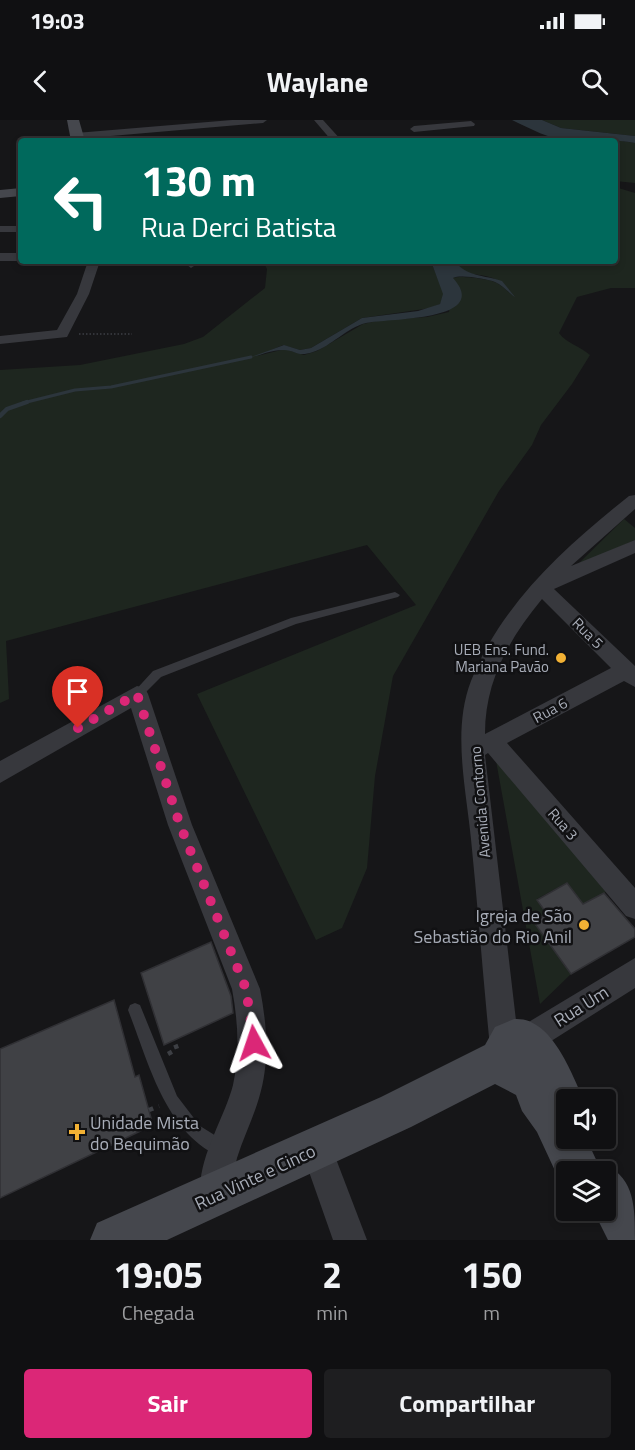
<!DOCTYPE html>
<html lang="pt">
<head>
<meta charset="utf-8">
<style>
  :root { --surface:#101012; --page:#1e1e20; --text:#f1f3f6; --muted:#9c9d9f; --line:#303032; --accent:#db2777 }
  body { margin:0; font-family:"Titillium Web",sans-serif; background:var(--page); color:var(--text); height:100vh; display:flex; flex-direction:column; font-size:22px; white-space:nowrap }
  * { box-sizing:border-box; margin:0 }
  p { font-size:20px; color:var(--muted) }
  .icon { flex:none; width:33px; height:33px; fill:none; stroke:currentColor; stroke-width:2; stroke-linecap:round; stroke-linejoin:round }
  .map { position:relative; height:1120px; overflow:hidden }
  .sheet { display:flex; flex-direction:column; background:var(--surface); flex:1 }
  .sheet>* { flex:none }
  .top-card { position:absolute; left:18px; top:18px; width:600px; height:126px; border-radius:6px; box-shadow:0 3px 9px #0003,0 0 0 2px var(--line); background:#00695c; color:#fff; overflow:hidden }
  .controls { position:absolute; left:556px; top:969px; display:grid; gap:12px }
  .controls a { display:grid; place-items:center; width:60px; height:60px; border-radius:6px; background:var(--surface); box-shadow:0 3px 9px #0003,0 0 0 2px var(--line); font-size:30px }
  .pin { position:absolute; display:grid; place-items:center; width:51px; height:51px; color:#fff; margin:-62px -26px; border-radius:50% 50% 50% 0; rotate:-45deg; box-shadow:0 0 6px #0007 }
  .pin .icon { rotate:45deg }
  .me { position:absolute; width:66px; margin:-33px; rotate:355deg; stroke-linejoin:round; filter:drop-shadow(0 0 4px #0008) }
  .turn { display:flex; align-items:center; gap:21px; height:126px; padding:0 24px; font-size:27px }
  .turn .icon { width:78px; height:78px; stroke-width:2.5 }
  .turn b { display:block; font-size:42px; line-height:51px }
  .eta { display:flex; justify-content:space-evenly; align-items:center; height:102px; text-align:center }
  .eta b { font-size:36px; font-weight:700; line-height:42px }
  .cta { display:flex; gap:12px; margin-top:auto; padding:12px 24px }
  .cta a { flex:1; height:69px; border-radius:6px; background:var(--accent); color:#fff; font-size:24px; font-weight:700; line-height:69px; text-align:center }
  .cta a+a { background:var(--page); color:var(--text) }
  .status { display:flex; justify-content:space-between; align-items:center; height:42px; padding:0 30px; background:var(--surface); direction:ltr }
  .status svg { height:16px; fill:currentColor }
  header { display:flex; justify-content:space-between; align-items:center; height:78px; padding:0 24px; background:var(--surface); font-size:27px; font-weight:700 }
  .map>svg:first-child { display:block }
  .green { fill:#1e261f }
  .water { fill:#2c353c }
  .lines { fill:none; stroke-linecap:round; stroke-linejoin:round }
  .stream-far1 { stroke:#2c353c; stroke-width:3 }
  .stream { stroke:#2c353c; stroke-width:4.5 }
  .building { fill:#404145; stroke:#303034; stroke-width:1.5 }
  .path-far1 { stroke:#3d3f44; stroke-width:1.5; stroke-dasharray:1.5 2; stroke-linecap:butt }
  .path { stroke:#3d3f44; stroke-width:4.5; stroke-dasharray:4.5 6; stroke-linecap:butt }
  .lane { fill:#37383d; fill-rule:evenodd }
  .street { fill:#37383d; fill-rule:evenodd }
  .secondary { fill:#45474d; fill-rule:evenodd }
  .route { stroke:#db2777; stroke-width:10; stroke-dasharray:0 18 }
  .poi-dot { fill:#f2b134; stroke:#111113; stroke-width:2 }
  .labels { text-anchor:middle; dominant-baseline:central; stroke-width:5; stroke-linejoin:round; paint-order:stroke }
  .street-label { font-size:15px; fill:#a8adb8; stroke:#111113 }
  .poi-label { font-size:15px; fill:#a8adb8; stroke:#111113; text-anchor:end }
  .near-poi-label { font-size:18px; fill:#a8adb8; stroke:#111113; text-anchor:end }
  .near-street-label { font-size:18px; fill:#a8adb8; stroke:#111113 }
</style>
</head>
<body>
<div class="status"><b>19:03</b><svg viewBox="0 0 49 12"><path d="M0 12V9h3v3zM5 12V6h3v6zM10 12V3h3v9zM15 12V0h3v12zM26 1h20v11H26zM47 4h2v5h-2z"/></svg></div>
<header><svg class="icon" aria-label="back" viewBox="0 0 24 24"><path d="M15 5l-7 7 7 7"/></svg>Waylane<svg class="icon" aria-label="search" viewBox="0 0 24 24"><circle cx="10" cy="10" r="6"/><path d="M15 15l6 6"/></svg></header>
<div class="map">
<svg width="635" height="1120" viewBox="0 0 635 1120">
  <rect width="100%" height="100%" fill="#161618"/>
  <g class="green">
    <polygon points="542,0 635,0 635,16 561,8"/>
    <polygon points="617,20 635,23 635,63 615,61 615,21 597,21"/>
    <path d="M615 67 635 73V168H611L577 177 559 213C566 223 580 226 590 235L572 264 541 305 532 325 499 371 393 556 375 656 367 748 342 808 316 820 197 574 416 485 367 425 6 521 9 579 0 583V250L80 245 184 224 203 217 265 168 267 149 263 141H433L432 144 444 174 440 184 431 188 362 198 311 228 300 230 283 225 257 236 285 229 304 235 317 231 363 204 381 200 427 197 449 192 453 158C460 155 490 159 497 163 503 166 507 172 513 175 508 170 501 161 495 159 480 152 467 159 455 141H615Z"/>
    <polygon points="624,399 635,408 635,420 575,447"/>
    <polygon points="495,635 606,772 583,784 566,763 537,779 547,794 534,802 571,854 540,884"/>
  </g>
  <g class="water">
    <path d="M512 0H542L561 8 635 16V23C613 18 591 23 569 21 549 19 531 9 512 0Z"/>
    <path d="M433 141H455C466 157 485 155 502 161L515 177C509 173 502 165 495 162 487 159 461 154 453 158 493 202 385 198 366 203 346 208 332 226 313 232 296 238 295 229 282 230 272 230 261 235 251 237L284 225 300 230 311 228 362 198 418 191 440 184 443 174 432 144Z"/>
  </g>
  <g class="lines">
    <polyline class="stream-far1" points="23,283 75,270 111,267 251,237"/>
    <polyline class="stream" points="0,296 7,289 27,282"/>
  </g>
  <g class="building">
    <polygon points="567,763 583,784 604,773 635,809 635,817 571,854 533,801 547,794 537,780"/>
    <polygon points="211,822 231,876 233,893 164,925 141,853"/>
    <polygon points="114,880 135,957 139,955 153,1005 0,1078 0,929"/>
  </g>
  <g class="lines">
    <polyline class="path-far1" points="79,214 132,214"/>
    <g class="path">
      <polyline points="168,934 177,929 174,921"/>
      <polyline points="149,990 159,986"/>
    </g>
    <g class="lane">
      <polygon points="395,472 400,475 398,477 296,504 161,557 141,577 133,577 132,574 153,551 291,498"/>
      <path d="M135 883 140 885 177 976 200 1006 229 1024 231 1030 229 1036 223 1038C165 1014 149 943 128 890L130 885Z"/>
    </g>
    <g class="street">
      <polygon points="232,0 267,0 263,3 76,19 71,16 76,13"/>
      <polygon points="314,0 323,0 342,21 332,21"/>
      <polygon points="471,1 475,4 474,6 414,12 410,9 414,6"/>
      <rect x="0" y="106" width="21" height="6"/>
      <rect x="0" y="133" width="21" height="8"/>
      <polygon points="88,141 100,141 89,174 67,217 0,224 0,216 57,210 77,174"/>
      <polygon points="182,141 195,141 197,144 191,148"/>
      <path d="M635 375V389L571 446 635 420V433L554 469 635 546V567L624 561 507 623 635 768V799L626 796 488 633 485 635 517 909 635 838V868L537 930 527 934 518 931 515 937 505 942 495 937 490 927C483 858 478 788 471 719 466 668 452 610 471 561 501 484 566 426 629 376ZM542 479 611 548 485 614C485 561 509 519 542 479Z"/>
      <path d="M137 566 145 568 148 574 192 705 260 869C267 905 270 942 259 978 253 999 243 1018 237 1038 233 1055 233 1072 226 1087L215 1092 204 1087C189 1051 224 1001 233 965 240 933 238 901 232 869L168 705 131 588 0 663V641Z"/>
      <polygon points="317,1013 328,1018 367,1120 333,1120 301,1029 306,1018"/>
    </g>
    <g class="secondary">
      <polygon points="67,0 79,0 85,21 71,21"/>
      <polygon points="21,68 21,76 0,78 0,70"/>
      <path d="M514 899C551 896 571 952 584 980H567V1018H586L600 1048 606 1045C635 1059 635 1088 635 1120H608L593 1090H606V1052H567V1070L563 1068 537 1012 522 991 516 975 495 964 411 1007 167 1120H90L97 1103 381 977 485 925 495 907Z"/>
    </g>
  </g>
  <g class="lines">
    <polyline class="route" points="78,608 137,574 180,705 246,869 254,923"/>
  </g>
  <g class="poi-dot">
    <circle cx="561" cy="538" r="6"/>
    <circle cx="584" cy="805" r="6"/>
    <path d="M74 1003h6v6h6v6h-6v6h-6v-6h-6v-6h6z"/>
  </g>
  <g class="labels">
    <g class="street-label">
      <text transform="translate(588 513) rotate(45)">Rua 5</text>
      <text transform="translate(550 590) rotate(-28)">Rua 6</text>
      <text transform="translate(480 682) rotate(-95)">Avenida Contorno</text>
      <text transform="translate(563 704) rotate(49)">Rua 3</text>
    </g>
    <g class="poi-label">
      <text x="549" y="529">UEB Ens. Fund.<tspan x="549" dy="17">Mariana Pavão</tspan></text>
    </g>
    <g class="near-poi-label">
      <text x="572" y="795">Igreja de São<tspan x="572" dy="21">Sebastião do Rio Anil</tspan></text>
      <text x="90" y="1002" text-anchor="start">Unidade Mista<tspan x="90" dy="21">do Bequimão</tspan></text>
    </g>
    <g class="near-street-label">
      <text transform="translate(581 886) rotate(-32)">Rua Um</text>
      <text transform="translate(255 1057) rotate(-25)">Rua Vinte e Cinco</text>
    </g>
  </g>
</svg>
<div class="controls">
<a><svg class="icon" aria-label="sound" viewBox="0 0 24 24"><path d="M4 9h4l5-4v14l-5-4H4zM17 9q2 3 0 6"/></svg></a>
<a><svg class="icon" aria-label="layers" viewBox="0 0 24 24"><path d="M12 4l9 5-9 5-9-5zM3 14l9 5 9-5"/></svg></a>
</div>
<div class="pin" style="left:78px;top:608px;background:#d93025"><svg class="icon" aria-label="arrive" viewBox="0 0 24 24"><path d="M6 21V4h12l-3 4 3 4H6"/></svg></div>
<svg class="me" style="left:254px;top:923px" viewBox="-20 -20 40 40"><path d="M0-17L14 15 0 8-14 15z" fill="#db2777" stroke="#fff" stroke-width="4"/></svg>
<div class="top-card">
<div class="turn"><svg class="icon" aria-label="left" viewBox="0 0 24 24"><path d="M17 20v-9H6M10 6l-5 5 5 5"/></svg><div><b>130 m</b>Rua Derci Batista</div></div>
</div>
</div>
<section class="sheet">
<div class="eta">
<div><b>19:05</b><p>Chegada</p></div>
<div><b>2</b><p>min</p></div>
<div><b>150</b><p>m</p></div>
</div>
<div class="cta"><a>Sair</a><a>Compartilhar</a></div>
</section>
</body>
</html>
